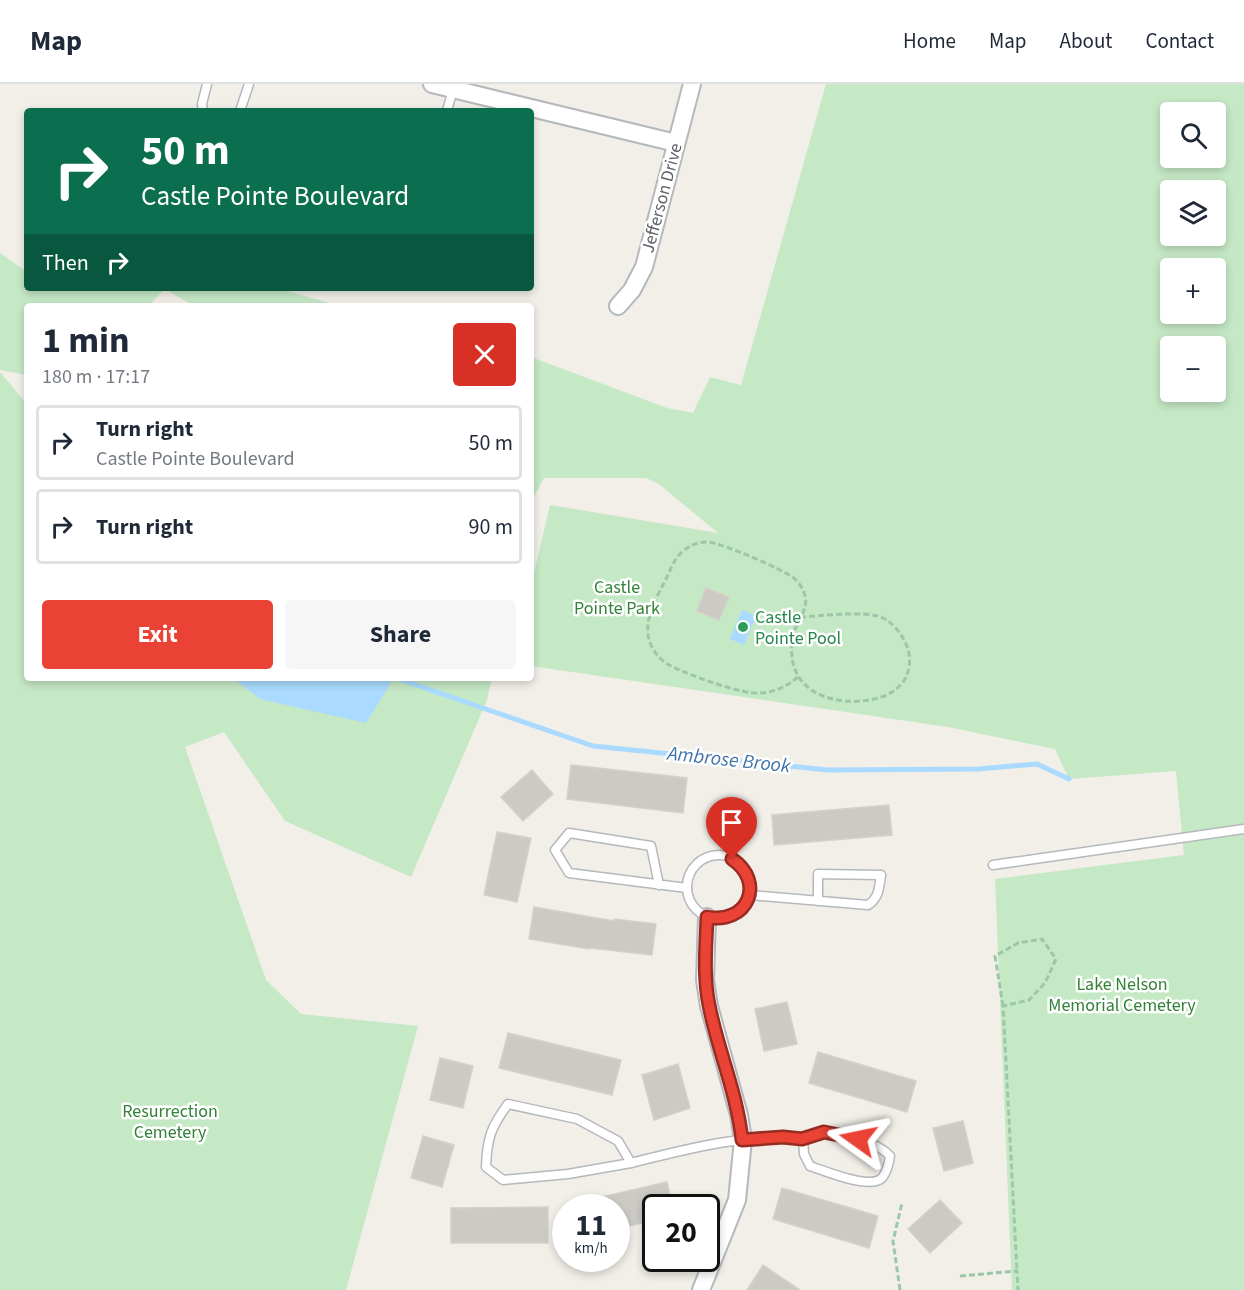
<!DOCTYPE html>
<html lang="en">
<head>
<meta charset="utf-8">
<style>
  :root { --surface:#fff; --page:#f6f6f7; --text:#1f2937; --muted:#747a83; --line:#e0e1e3; --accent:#ea4335 }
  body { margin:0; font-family:"Source Sans 3",sans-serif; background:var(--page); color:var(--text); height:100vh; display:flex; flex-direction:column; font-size:22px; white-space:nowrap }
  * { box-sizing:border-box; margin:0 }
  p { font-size:20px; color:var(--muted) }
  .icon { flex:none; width:33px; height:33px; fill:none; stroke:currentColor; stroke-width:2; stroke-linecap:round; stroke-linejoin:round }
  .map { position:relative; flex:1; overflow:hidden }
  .details { position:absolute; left:24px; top:219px; width:510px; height:378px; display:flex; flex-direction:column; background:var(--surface); border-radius:6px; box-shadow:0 3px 9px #0003 }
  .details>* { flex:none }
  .hud { position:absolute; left:24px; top:24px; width:510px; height:183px; border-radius:6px; box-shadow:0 3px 9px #0003; background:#0b6e4f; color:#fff; overflow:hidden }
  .controls { position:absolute; left:1160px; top:18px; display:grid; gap:12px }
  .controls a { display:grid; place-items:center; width:66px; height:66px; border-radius:6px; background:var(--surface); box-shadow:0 3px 9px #0003; font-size:30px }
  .speed { position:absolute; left:552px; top:1110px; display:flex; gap:12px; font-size:30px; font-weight:700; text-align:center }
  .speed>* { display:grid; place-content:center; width:78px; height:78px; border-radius:50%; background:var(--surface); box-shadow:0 3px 9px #0003; line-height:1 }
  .speed small { font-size:15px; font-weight:400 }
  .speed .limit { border:3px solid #111; border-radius:9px; background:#fff; color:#111 }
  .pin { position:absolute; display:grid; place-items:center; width:51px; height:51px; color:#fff; margin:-62px -26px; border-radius:50% 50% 50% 0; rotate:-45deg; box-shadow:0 0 6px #0007 }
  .pin .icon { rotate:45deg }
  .me { position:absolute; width:66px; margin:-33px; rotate:282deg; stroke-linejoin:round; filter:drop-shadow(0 0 4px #0008) }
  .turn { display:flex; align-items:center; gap:21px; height:126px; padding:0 18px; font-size:27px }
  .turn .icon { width:78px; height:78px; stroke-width:2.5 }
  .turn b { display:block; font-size:42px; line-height:51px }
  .then { display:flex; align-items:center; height:57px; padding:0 18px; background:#0003; gap:12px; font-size:22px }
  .round { display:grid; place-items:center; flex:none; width:63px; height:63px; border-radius:6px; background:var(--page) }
  .headline { display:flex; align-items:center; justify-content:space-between; height:102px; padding:0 18px }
  h1 { font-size:36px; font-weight:700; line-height:45px }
  .cta { display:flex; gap:12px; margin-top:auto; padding:12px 18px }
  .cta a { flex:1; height:69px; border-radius:6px; background:var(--accent); color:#fff; font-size:24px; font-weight:700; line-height:69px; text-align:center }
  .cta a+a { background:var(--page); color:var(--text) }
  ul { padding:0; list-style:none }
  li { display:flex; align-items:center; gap:18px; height:75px; margin:0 12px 9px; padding:0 6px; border:3px solid var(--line); border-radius:6px }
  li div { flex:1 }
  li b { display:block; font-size:22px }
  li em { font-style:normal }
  header { display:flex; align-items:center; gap:36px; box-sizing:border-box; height:84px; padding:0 30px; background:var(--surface); border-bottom:2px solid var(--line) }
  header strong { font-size:28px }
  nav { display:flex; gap:33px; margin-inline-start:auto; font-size:21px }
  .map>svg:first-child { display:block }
  .green { fill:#c5e8c5; fill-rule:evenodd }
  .water { fill:#aadaff }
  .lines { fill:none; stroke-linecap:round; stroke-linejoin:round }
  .stream { stroke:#aadaff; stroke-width:5 }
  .building { fill:#cccac5; stroke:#d6d1c6; stroke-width:1.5 }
  .service-casing { stroke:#b5b8bc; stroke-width:11 }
  .minor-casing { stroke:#b5b8bc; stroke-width:20 }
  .path { stroke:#9cc7a9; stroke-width:3; stroke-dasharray:6 3; stroke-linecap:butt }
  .service { stroke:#fff; stroke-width:8 }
  .minor { stroke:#fff; stroke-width:16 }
  .route-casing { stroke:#982c22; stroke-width:15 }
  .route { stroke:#ea4335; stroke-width:10 }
  .leisure-dot { fill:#2e9e5b; stroke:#fff; stroke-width:2 }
  .labels { text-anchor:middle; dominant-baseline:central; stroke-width:5; stroke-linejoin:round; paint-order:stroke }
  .street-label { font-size:18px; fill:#5f6368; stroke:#fff }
  .park-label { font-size:18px; fill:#348238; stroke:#fff }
  .leisure-label { font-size:18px; fill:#27864d; stroke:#fff; text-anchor:start }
  .water-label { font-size:20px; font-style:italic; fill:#4174aa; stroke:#fff }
</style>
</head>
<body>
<header>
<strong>Map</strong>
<nav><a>Home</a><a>Map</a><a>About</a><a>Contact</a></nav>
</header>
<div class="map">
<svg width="1244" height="1206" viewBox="0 0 1244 1206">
  <rect width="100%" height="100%" fill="#f1efe8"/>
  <g class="green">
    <path d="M826 0H1244V1206H1012L995 795 1184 771 1176 687 1069 695 1055 665 948 643 531 582V502L550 421 718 449 659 400 646 394H544L531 418V273L667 324 693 329 710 293 741 301ZM1170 28H1215V74H1170ZM1170 106H1215V152H1170ZM1170 184H1215V230H1170ZM1170 262H1215V308H1170Z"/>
    <polygon points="0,169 27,188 27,204 49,204 52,206 54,204 277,204 340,222 194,222 165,205 148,222 27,222 27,244 24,244 27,245 27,291 0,286"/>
    <polygon points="0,288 27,320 27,594 492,594 487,616 411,793 285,737 224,648 185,663 266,896 301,930 418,942 346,1206 0,1206"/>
  </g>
  <g class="water">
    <polygon points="742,526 756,532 744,561 730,555"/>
    <polygon points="233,594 394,594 366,639 260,615"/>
  </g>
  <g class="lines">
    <polyline class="stream" points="396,594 593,662 828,686 978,685 1037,680 1069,695"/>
  </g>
  <g class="building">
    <polygon points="706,504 729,513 719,536 697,527"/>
    <polygon points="571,681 687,694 683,729 567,715"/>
    <polygon points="532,686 553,710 523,737 501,713"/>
    <polygon points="889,721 892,751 774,761 772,731"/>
    <polygon points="497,748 531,754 517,818 484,811"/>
    <polygon points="534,823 614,837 614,835 656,840 652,871 590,864 589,865 529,855"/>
    <polygon points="787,918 797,960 764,967 755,925"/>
    <polygon points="508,949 621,976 612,1011 499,984"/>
    <polygon points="818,968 916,997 907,1028 809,999"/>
    <polygon points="440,974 473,982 463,1024 430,1016"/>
    <polygon points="678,980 690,1024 654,1036 642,991"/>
    <polygon points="963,1037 973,1079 944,1087 933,1044"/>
    <polygon points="423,1052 454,1061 442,1103 411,1094"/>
    <polygon points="667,1098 673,1124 656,1124 656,1136 616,1145 616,1124 581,1124 580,1118"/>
    <polygon points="782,1104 878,1132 869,1164 773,1135"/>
    <polygon points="940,1116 962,1139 930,1169 908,1145"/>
    <polygon points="548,1123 548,1159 451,1159 451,1124"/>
    <polygon points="763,1181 800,1206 747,1206"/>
  </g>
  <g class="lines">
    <g class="service-casing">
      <g id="service">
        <polyline points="203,27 202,20 207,0"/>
        <polyline points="240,27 249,0"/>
        <polyline points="447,27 453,5"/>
        <circle cx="719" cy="803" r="32"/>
        <polyline points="993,781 1244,745"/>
        <polyline points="659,801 651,762 569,749 555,766 569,789 687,804"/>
        <path d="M749 811 868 821C879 814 879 804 881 791L818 790V817"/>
        <path d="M508 1020 577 1035 618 1057 631 1079 568 1090 503 1096 486 1083C487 1054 491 1043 508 1020Z"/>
        <path d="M824 1048C847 1053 874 1055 890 1072 889 1079 887 1088 882 1094 870 1106 825 1087 810 1082L804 1070 803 1055Z"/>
        <path d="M631 1079C687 1065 744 1049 803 1055"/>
      </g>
    </g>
    <g class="minor-casing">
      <g id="minor">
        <polyline points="432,0 676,59"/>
        <polyline points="618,222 632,206 644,183 692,0"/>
        <polyline points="701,1206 737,1116 743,1056 739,1031 709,922 705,896 707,833"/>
      </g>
    </g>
    <g class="path">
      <path d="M798 593C787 602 776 608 761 609 742 611 689 591 671 582 663 578 656 571 652 563 640 540 656 515 666 495 670 487 673 478 679 471 686 463 696 458 707 458 722 459 783 485 795 495 798 498 801 502 803 506 812 524 796 536 793 552 784 600 820 620 862 617 877 615 892 612 902 599 910 590 911 576 908 565 904 553 894 539 883 534 868 526 819 532 801 533"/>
      <polyline points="1003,922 995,872 1018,859 1042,855 1056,875 1045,899 1029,916 1003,922 1017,1187"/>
      <polyline points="960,1192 1017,1187 1018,1206"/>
      <polyline points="900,1206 893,1157 902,1119"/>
    </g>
    <use href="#service" class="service"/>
    <use href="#minor" class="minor"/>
  </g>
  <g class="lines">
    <g class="route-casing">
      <path id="route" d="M732 775C766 798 748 841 707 833 706 863 703 892 709 921 718 967 737 1009 742 1056L783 1053 802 1055 824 1048 858 1055"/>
    </g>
    <use href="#route" class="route"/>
  </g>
  <circle class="leisure-dot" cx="743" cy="543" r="6"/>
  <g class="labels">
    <g class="street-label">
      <text transform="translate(662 114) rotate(-75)">Jefferson Drive</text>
    </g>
    <g class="park-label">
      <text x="617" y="503">Castle<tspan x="617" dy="21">Pointe Park</tspan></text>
      <text x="1122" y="900">Lake Nelson<tspan x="1122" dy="21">Memorial Cemetery</tspan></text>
      <text x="170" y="1027">Resurrection<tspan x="170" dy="21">Cemetery</tspan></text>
    </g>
    <g class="leisure-label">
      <text x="755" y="533">Castle<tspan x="755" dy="21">Pointe Pool</tspan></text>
    </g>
    <g class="water-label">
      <text transform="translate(729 676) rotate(6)">Ambrose Brook</text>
    </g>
  </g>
</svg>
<div class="controls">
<a><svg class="icon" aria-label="search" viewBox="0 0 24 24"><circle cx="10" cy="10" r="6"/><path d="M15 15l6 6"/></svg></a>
<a><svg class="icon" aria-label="layers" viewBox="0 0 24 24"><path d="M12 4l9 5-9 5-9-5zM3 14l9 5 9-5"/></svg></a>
<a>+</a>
<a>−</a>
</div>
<div class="speed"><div>11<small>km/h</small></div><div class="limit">20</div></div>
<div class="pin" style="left:732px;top:775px;background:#d93025"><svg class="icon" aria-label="arrive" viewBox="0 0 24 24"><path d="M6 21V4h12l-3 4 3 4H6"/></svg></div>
<svg class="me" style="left:858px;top:1055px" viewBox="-20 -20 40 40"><path d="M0-17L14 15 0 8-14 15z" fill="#ea4335" stroke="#fff" stroke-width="4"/></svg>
<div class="hud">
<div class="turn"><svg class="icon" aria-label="right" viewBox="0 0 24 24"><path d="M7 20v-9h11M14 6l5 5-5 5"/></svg><div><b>50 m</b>Castle Pointe Boulevard</div></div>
<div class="then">Then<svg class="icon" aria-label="right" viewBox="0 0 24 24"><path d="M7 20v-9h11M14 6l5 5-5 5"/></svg></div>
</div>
<section class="details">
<div class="headline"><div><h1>1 min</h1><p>180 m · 17:17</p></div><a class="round" style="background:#d93025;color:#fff"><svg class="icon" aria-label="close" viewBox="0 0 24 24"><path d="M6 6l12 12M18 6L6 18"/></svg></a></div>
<ul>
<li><svg class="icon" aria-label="right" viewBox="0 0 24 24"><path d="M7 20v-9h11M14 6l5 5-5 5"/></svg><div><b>Turn right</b><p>Castle Pointe Boulevard</p></div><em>50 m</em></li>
<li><svg class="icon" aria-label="right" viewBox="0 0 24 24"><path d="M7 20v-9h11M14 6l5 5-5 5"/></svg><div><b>Turn right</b></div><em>90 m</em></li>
</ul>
<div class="cta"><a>Exit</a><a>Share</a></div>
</section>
</div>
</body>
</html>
